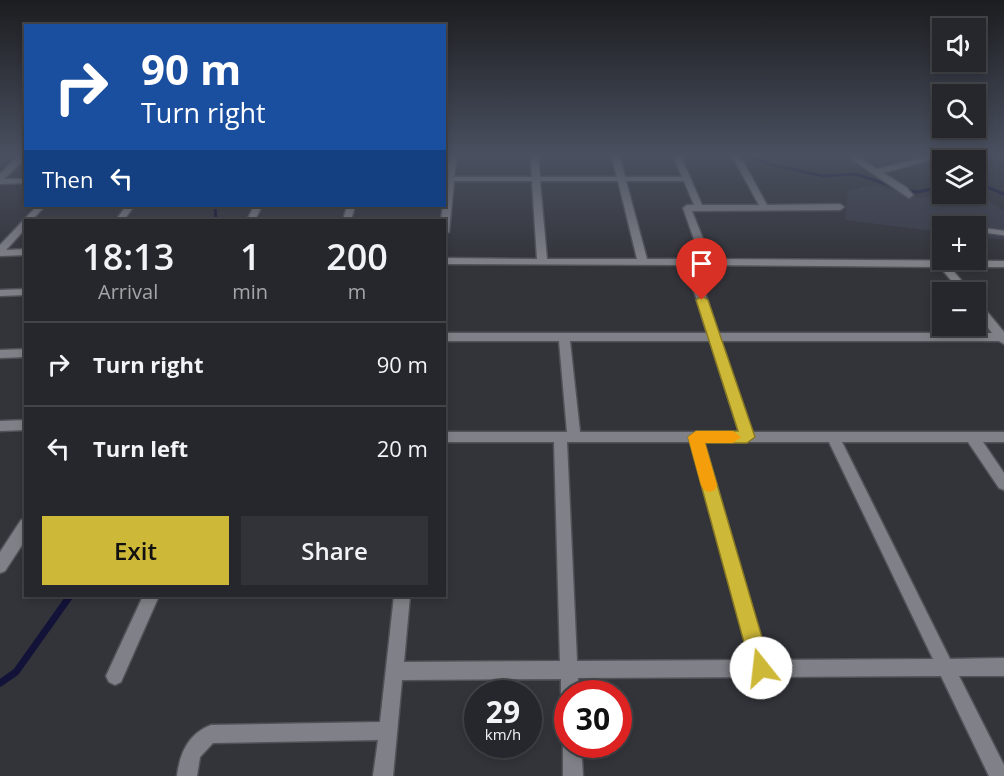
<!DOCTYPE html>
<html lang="en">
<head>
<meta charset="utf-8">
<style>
  :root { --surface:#26272c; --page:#323338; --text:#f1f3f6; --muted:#a4a5a9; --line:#424448; --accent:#ceb837 }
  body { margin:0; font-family:"Open Sans",sans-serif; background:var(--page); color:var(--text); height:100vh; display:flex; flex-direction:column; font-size:22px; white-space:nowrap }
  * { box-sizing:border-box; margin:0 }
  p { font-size:20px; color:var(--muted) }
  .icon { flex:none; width:33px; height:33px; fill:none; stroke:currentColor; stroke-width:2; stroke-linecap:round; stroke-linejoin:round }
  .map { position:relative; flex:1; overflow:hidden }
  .panel { position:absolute; left:24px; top:219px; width:422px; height:378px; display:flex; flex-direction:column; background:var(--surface); border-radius:0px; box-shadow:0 3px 9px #0003,0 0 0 2px var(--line) }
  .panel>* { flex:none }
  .top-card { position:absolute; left:24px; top:24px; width:422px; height:183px; border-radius:0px; box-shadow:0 3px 9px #0003,0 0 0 2px var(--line); background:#1a4fa0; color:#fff; overflow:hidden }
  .tools { position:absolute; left:932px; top:18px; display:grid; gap:12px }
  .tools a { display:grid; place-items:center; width:54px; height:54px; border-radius:0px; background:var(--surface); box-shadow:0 3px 9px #0003,0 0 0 2px var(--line); font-size:30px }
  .speed { position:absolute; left:464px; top:680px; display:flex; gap:12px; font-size:30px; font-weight:700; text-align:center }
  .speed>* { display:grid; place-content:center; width:78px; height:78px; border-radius:50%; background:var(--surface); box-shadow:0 3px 9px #0003,0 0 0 2px var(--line); line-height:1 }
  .speed small { font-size:15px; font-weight:400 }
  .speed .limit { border:9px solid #d22; background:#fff; color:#111 }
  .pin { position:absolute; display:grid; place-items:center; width:51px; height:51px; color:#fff; margin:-62px -26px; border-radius:50% 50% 50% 0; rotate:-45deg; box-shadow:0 0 6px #0007 }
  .pin .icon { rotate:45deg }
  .me { position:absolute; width:66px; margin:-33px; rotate:344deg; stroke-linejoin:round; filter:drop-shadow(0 0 4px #0008) }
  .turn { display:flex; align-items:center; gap:21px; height:126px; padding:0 18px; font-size:27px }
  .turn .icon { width:78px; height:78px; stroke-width:2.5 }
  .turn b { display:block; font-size:42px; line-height:51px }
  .then { display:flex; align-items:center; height:57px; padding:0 18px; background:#0003; gap:12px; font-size:22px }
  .eta { display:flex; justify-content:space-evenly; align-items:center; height:102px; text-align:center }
  .eta b { font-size:36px; font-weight:600; line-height:42px }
  .action { display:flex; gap:12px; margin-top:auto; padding:12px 18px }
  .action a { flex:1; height:69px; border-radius:0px; background:var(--accent); color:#111; font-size:24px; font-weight:600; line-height:69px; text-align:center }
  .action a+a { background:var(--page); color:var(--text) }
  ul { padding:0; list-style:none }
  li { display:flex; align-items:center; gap:18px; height:84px; padding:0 18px; border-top:2px solid var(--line) }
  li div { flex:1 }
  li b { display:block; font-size:22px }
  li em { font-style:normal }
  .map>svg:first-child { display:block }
  .built { fill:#3b3d49 }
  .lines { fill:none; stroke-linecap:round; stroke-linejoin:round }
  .stream-far1 { stroke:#131239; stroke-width:3 }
  .stream { stroke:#131239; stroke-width:7 }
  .service-casing { stroke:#515258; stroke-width:7 }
  .minor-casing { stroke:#515258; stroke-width:3 }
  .service { stroke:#808188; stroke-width:4.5 }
  .minor { fill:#808188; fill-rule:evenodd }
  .route { fill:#ceb837; stroke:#867824; stroke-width:1.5 }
  .slow { fill:#f59e0b }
</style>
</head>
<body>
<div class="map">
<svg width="1004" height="776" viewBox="0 0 1004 776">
  <rect width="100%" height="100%" fill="#33343a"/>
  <polygon class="built" points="873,185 918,197 988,200 1004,211 1004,240 975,236 975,226 942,226 942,232 845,220 848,191"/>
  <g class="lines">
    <g class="stream-far1">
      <polyline points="750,154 765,163 791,169 823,176 855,174 895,187"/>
      <polyline points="975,182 1004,194"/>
      <polyline points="903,189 917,192 942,187"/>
      <polyline points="215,206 216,220"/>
    </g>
    <polyline class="stream" points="0,683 16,672 70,596"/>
    <g class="service-casing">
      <g id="service">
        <polyline points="943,224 959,226"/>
        <polyline points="975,229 1004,233"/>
      </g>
    </g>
    <g class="minor-casing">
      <g id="minor">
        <polygon points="20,154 26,154 26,158 4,179 26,179 26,183 0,184 0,174"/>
        <path d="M449 154H457L454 177H532L530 154H538L540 177H617L611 154H619L625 177H682L672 154H680L702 205H759L731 154H739L767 205 840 204 844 207 840 210 692 211 711 259 1004 261V267H950L971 292H961L940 267 696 265 718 333H992L975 311V301L979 302 1004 332V344L999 341H721L752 432H1004V442H983L1004 473V490L999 488 968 442H842L950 659 1004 658V676H959L1004 765V776H989L941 676 578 678 579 693H567V701L564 699 561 693V679L402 680 393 776H373L378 740 213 743 200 757 197 776H177C180 753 188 734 211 725L380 722 394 596H410L404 662 560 661 554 442H444V432H567L559 341H444V333H707L686 265 444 264V258L537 259 532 181H454L449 232 444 235V220H441ZM540 181H618L637 259H547ZM626 181H684L694 205H687L683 208 701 259H647ZM570 341H710L739 432H580ZM567 442H691L750 660 577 661ZM704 442H829L933 659 767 660Z"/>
        <polygon points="844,154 854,154 877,169 938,154 945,156 883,173 906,187 913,195 909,198"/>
        <polygon points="37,206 45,206 32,220 26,220 26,228 6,250 26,249 26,255 0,256 0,245"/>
        <polygon points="126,206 134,206 124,220 116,220"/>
        <polygon points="254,206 262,206 255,220 247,220"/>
        <polygon points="347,206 355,206 351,220 343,220"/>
        <polygon points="26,289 26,295 0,296 0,290"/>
        <polygon points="26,349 26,357 0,358 0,350"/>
        <polygon points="26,420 26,430 0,431 0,421"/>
        <polygon points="26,518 26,539 5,571 0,573 0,552 21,520"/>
        <polygon points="143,596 159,596 121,682 115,685 109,682 106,676"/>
        <polygon points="565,737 567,737 567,744 581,744 583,776 563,776 563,744"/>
      </g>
    </g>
    <use href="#service" class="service"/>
    <use href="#minor" class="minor"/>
  </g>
  <linearGradient id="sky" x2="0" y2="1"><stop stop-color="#1c1d20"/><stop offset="0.59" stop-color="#4a5060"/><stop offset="1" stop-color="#4a5060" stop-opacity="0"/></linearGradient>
  <rect width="1004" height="263" fill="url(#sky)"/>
  <polygon class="route" points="702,296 708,300 755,437 747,443 705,443 771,668 768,675 761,678 754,675 751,668 688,437 696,431 738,431 696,300"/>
  <polygon class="slow" points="696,431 733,431 741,437 733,443 705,443 717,485 715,490 709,492 704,490 701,485 688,437"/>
</svg>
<div class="tools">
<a><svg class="icon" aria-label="sound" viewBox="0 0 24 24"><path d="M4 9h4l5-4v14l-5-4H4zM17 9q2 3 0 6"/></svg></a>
<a><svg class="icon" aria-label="search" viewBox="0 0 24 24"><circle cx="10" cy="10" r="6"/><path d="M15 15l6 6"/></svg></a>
<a><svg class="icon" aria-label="layers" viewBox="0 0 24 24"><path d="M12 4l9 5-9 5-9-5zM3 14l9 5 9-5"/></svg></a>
<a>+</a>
<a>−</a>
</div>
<div class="speed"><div>29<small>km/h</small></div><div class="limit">30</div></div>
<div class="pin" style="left:702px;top:300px;background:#d93025"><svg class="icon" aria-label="arrive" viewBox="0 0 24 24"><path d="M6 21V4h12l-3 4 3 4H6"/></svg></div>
<svg class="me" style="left:761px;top:668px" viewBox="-20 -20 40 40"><circle r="19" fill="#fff"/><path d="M0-13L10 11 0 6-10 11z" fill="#ceb837"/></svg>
<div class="top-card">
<div class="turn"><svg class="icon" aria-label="right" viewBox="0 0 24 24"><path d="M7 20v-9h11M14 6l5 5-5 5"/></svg><div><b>90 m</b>Turn right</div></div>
<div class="then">Then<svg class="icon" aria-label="left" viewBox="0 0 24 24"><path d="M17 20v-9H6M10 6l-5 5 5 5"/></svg></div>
</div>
<section class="panel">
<div class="eta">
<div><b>18:13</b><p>Arrival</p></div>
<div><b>1</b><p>min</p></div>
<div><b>200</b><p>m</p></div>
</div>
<ul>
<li><svg class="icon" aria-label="right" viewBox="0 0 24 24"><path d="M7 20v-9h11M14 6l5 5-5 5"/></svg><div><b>Turn right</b></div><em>90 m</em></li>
<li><svg class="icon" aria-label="left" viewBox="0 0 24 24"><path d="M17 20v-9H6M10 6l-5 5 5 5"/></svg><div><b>Turn left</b></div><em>20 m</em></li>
</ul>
<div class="action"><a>Exit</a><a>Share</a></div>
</section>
</div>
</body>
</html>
